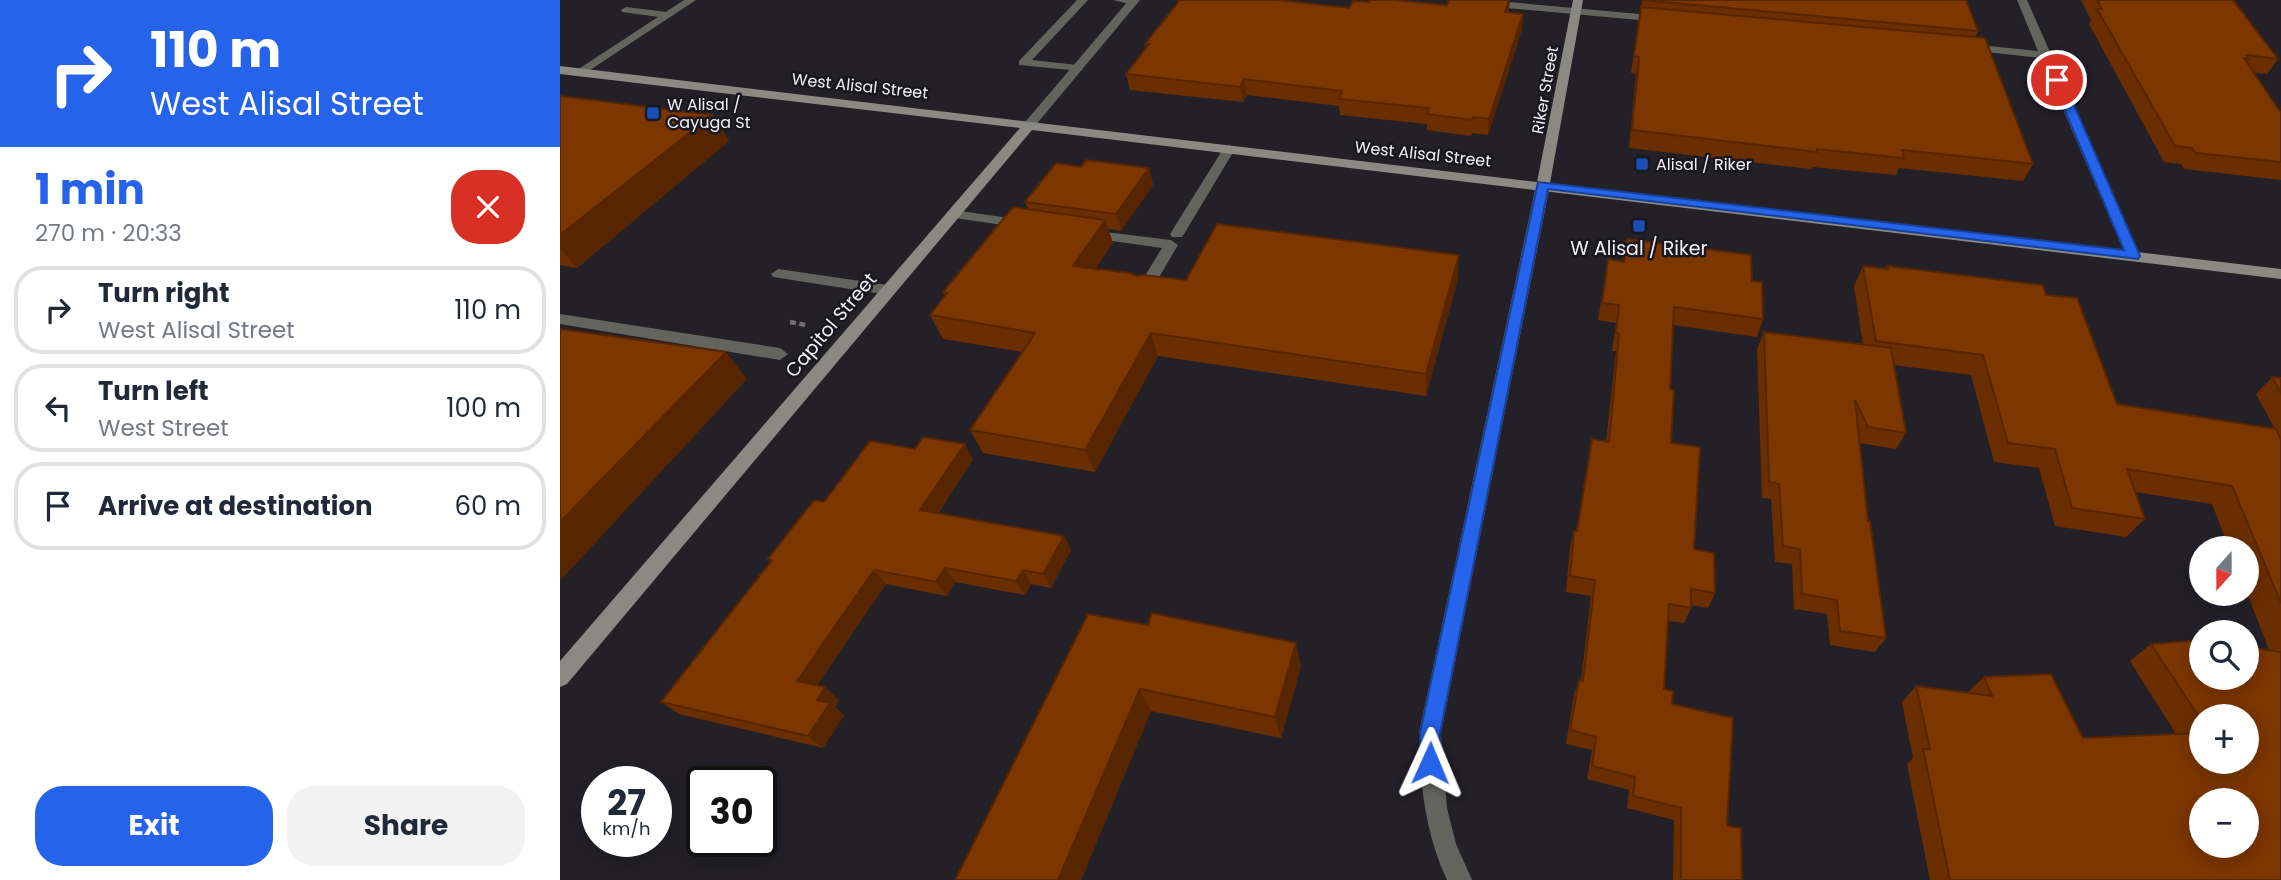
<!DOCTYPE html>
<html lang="en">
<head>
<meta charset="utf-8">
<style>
  :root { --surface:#fff; --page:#f2f2f3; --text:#1f2937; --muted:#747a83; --line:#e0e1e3; --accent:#2563eb }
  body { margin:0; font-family:Poppins,sans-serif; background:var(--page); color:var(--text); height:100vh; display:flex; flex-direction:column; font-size:26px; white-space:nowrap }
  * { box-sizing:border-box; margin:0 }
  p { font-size:23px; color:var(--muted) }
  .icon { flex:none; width:38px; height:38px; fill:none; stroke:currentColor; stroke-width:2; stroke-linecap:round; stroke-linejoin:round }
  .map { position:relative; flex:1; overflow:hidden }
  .sheet { display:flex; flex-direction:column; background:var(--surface); width:560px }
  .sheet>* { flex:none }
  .guide { background:#2563eb; color:#fff; overflow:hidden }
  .needle { width:46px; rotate:201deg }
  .tools { position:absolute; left:1629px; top:536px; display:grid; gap:14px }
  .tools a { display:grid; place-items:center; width:70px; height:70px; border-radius:50%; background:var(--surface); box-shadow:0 4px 18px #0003; font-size:35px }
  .speed { position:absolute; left:21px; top:766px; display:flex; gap:14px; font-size:35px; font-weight:700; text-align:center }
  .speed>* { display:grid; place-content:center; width:91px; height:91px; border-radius:50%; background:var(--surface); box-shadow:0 4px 18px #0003; line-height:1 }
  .speed small { font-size:18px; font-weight:400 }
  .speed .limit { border:4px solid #111; border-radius:10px; background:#fff; color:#111 }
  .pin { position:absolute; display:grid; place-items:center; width:60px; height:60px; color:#fff; margin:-30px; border:4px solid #fff; border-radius:50%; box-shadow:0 2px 7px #0007 }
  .me { position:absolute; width:77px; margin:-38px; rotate:1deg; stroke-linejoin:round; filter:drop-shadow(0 0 5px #0008) }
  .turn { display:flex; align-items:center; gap:24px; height:147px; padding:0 35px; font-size:32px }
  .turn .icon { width:91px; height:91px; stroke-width:2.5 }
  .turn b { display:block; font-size:49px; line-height:60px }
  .round { display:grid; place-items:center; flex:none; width:74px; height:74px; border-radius:28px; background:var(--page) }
  .overview { display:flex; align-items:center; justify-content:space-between; height:119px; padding:0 35px }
  h1 { font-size:42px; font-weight:700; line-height:52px; color:var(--accent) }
  .primary-button { display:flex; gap:14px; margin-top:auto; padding:14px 35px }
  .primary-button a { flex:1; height:80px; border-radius:28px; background:var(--accent); color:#fff; font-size:28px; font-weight:700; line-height:80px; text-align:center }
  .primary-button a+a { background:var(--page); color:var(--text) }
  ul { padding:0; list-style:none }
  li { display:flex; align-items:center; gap:21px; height:88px; margin:0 14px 10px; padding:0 21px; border:4px solid var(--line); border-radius:28px }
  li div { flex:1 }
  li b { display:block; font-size:26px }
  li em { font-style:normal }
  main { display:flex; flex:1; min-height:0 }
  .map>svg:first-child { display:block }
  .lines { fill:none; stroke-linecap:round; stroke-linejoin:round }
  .path { stroke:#716e76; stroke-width:4.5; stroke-dasharray:6 3.5; stroke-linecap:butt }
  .lane { fill:#64645f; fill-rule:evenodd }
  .street { fill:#64645f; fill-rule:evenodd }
  .secondary { fill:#8a8a82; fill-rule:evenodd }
  .wall { fill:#6b2e00; fill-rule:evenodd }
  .shaded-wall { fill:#572600 }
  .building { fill:#7c3600; stroke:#572600; stroke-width:2; fill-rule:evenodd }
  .route { fill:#2563eb; stroke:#184099; stroke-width:2 }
  .transit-dot { fill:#1a4fb4; stroke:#19171f; stroke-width:2.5 }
  .labels { text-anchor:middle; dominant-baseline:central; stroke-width:5; stroke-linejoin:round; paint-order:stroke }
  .far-street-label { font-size:16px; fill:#f1f0f6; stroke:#19171f }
  .far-poi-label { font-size:16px; fill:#f1f0f6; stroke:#19171f; text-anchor:start }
  .poi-label { font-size:19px; fill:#f1f0f6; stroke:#19171f }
  .street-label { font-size:19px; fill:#f1f0f6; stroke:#19171f }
</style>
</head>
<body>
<main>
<section class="sheet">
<div class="guide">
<div class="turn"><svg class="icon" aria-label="right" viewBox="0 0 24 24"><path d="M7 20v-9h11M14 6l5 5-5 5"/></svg><div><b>110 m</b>West Alisal Street</div></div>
</div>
<div class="overview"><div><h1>1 min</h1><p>270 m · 20:33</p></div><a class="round" style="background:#d93025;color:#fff"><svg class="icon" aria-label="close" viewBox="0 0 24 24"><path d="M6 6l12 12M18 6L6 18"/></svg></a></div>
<ul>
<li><svg class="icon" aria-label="right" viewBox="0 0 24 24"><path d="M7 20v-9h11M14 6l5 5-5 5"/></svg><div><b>Turn right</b><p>West Alisal Street</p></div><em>110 m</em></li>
<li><svg class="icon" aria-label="left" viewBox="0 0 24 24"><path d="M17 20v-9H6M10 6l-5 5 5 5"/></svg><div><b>Turn left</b><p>West Street</p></div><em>100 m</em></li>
<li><svg class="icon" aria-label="arrive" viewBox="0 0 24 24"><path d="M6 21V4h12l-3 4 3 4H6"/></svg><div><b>Arrive at destination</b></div><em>60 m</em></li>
</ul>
<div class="primary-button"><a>Exit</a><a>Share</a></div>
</section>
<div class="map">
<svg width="1721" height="880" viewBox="0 0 1721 880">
  <rect width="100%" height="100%" fill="#232028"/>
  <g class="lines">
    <polyline class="path" points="230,322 246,325"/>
    <g class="lane">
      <polygon points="517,0 528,0 472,60 517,65 523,69 521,71 459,65 459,61"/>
      <polygon points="553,0 577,0 578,2 573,5"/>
      <polygon points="66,7 107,12 112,15 107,18 62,12 61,10"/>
      <polygon points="669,145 675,149 624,234 622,237 612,237 610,234 663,149"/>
      <polygon points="393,210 463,220 470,224 463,228 388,217 386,214"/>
      <polygon points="529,230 611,240 618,245 588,296 583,297 575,292 602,248 524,237 522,234"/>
      <polygon points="218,269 328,285 336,290 328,295 213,277 211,274"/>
    </g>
    <g class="street">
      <polygon points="124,0 136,0 24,74 14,72"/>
      <polygon points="569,0 580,0 474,127 466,127 466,121"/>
      <polygon points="887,0 927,0 1101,16 1106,19 1101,22 892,3"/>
      <polygon points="1457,0 1467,0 1580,256 1578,259 1573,261 1566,256 1481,58 1408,50 1402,47 1408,44 1478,51"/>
      <path d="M983 181 990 185 881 733 887 808 896 844 912 880H887C865 833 860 785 859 733L976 185Z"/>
      <polygon points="0,314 220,348 228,354 220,360 0,324"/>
    </g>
    <polygon class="secondary" points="1013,0 1023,0 990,183 1721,269 1721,279 472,130 7,684 0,687 0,661 460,128 0,74 0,66 977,182"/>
  </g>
  <g class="wall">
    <polygon points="1082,0 1418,31 1415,37 1473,164 1463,181 1339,168 1336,175 1252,167 1251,169 1069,148 1076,74 1071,73"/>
    <polygon points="1521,0 1673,0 1718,59 1707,74 1694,73 1721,113 1721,180 1624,169 1621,164 1604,162 1529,24 1531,20"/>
    <polygon points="809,2 887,5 949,11 949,13 963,14 962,29 928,135 912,133 911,136 867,130 867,124 780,115 779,106 687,95 683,102 570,90 566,74 586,48 585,44 789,8"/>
    <polygon points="0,96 152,115 169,141 17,268 0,265"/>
    <polygon points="521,167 589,168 593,185 561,231 548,229 553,243 535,269 577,276 626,280 898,279 866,396 598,356 535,472 423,453 410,430 462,352 383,339 370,315 385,296 383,292 468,209 465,202"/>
    <polygon points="1067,239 1192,281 1203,319 1197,337 1113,325 1110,389 1111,443 1134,549 1155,593 1148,608 1131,605 1131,608 1124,623 1108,621 1104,689 1112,704 1167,826 1182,880 1113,880 1114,820 1067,808 1069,790 1027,779 1032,750 1006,744 1014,694 1019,680 1021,680 1031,596 1006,592 1010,547 1014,531 1016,531 1032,439 1046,441 1056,351 1052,351 1056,323 1038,320 1048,259 1063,261"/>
    <path d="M1303 266 1326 269 1327 266 1486 295 1557 404 1715 429 1696 394 1712 377 1721 378V880H1370L1347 764 1353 758 1342 702 1356 686 1408 692 1424 677 1523 738 1616 734 1570 661 1591 644 1709 650 1687 593V548H1669L1652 504 1575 492 1585 519 1566 537 1495 526 1479 468 1434 462 1411 375 1334 365 1346 433 1336 449 1300 443 1308 521 1326 638 1315 652 1270 645 1267 614 1234 609 1232 564 1215 562 1211 499 1202 498 1197 349 1204 332 1303 345 1294 286ZM1642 716 1687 761H1642Z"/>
    <polygon points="413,459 378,514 504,536 511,550 491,588 471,584 465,595 395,582 387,596 326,584 257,685 279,700 275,707 284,715 263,748 119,714 101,702 210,562 208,559 264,502"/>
    <polygon points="528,614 741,666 721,738 591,711 521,880 395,880"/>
  </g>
  <g class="shaded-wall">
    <polygon points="949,0 950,0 949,11 944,28 945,12"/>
    <polygon points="963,14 962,29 928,135 929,119"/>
    <polygon points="684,79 687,95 683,102 680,87"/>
    <polygon points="152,115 169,141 17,268 0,248 0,235"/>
    <polygon points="589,168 593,185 561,231 556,214"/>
    <polygon points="545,220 553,243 521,289 513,266"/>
    <polygon points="899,255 898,279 866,396 866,374"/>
    <polygon points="591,333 598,356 535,472 525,450"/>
    <polygon points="166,352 187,379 0,581 0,522"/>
    <polygon points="405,444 413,459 370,525 360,510"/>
    <polygon points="504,536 511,550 491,588 483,574"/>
    <polygon points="385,568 395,582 387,596 376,582"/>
    <polygon points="314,570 326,584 251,694 237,681"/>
    <polygon points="463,570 471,584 465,595 456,581"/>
    <polygon points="736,643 741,666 721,738 715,717"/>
    <polygon points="265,687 279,700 275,707 284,715 263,748 248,736 257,700"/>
    <polygon points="580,689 591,711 521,880 498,880"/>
  </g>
  <g class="building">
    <polygon points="620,0 718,0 789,8 793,1 809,2 810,0 833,0 887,5 889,0 949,0 945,12 963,14 929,119 913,117 912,120 867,114 869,108 779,99 782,91 684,79 680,87 566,74 589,44 585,44"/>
    <polygon points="1082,0 1406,0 1418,31"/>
    <polygon points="1537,0 1673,0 1718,59 1686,55 1688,59 1684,58 1721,113 1721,162 1635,153 1632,148 1615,146 1537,9 1542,9"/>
    <polygon points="1081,7 1425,38 1473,164 1342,150 1344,158 1257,149 1257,152 1072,130 1079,57 1074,56"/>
    <polygon points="0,96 152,115 0,235"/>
    <polygon points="526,160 589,168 556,214 465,202 496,163 521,167"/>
    <polygon points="453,207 545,220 513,266 570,273 577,276 583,275 626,280 657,224 899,255 866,374 591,333 525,450 410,430 475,333 370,315 387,293 383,292"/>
    <polygon points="1067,239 1191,255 1192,281 1202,282 1203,319 1114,307 1110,389 1114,390 1111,443 1140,447 1134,549 1154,553 1155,593 1131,589 1131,608 1109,604 1104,689 1113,691 1112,704 1173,718 1167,826 1181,828 1182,880 1121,880 1121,808 1073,796 1075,777 1032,766 1036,737 1010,730 1019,680 1023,681 1035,580 1010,576 1014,531 1017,531 1032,439 1049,442 1059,334 1056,333 1059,305 1042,303 1048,259 1064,262"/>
    <polygon points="1303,266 1328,269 1327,266 1483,285 1486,295 1517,298 1557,404 1716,429 1721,440 1721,603 1672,486 1567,469 1585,519 1512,508 1495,449 1448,443 1423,355 1316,341"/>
    <polygon points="0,329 166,352 0,522"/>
    <polygon points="1204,332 1331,348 1346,433 1308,427 1295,400 1308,521 1310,521 1326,638 1280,631 1277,600 1242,594 1240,549 1223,546 1219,484 1209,482"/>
    <polygon points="1712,377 1721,378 1721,393"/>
    <polygon points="363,437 405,444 360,510 504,536 483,574 463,570 456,581 385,568 376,582 314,570 237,681 265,687 257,700 270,703 248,736 101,702 212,560 208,559 254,500 264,502 310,441 355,449"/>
    <polygon points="592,613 736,643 715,717 580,689 498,880 395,880 528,614 588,625"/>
    <path d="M1642 640V677H1687V647L1721 652V880H1390L1363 749H1370L1356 686 1432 696 1424 677 1491 674 1523 738 1642 733V761H1687V716H1642V721L1591 644ZM1642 800H1687V845H1642Z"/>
  </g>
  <polygon class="route" points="1497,77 1503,80 1580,256 1578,259 988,189 880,733 880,763 877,770 870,773 863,770 860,763 860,733 978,182 1564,250 1492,80"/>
  <g class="transit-dot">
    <rect x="86" y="106" width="14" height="14" rx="3.5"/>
    <rect x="1075" y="157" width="14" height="14" rx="3.5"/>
    <rect x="1072" y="219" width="14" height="14" rx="3.5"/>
  </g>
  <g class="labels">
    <g class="far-street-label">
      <text transform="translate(300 86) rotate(6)">West Alisal Street</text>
      <text transform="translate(985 90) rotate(-80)">Riker Street</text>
      <text transform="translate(863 154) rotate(6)">West Alisal Street</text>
    </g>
    <g class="far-poi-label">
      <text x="107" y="104">W Alisal /<tspan x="107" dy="18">Cayuga St</tspan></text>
      <text x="1096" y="164">Alisal / Riker</text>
    </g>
    <g class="poi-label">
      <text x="1079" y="248">W Alisal / Riker</text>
    </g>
    <g class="street-label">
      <text transform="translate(271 325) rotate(-50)">Capitol Street</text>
    </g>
  </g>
</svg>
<div class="tools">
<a><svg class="needle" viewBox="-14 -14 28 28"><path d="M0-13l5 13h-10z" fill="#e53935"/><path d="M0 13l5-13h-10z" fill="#747a83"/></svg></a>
<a><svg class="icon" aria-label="search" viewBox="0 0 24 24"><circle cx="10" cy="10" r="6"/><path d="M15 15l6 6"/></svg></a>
<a>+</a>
<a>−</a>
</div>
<div class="speed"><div>27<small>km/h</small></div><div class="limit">30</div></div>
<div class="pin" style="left:1497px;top:80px;background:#d93025"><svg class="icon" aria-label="arrive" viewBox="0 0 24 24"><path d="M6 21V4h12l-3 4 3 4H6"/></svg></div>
<svg class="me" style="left:870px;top:763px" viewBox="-20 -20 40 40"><path d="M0-17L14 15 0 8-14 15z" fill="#2563eb" stroke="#fff" stroke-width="4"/></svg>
</div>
</main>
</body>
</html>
